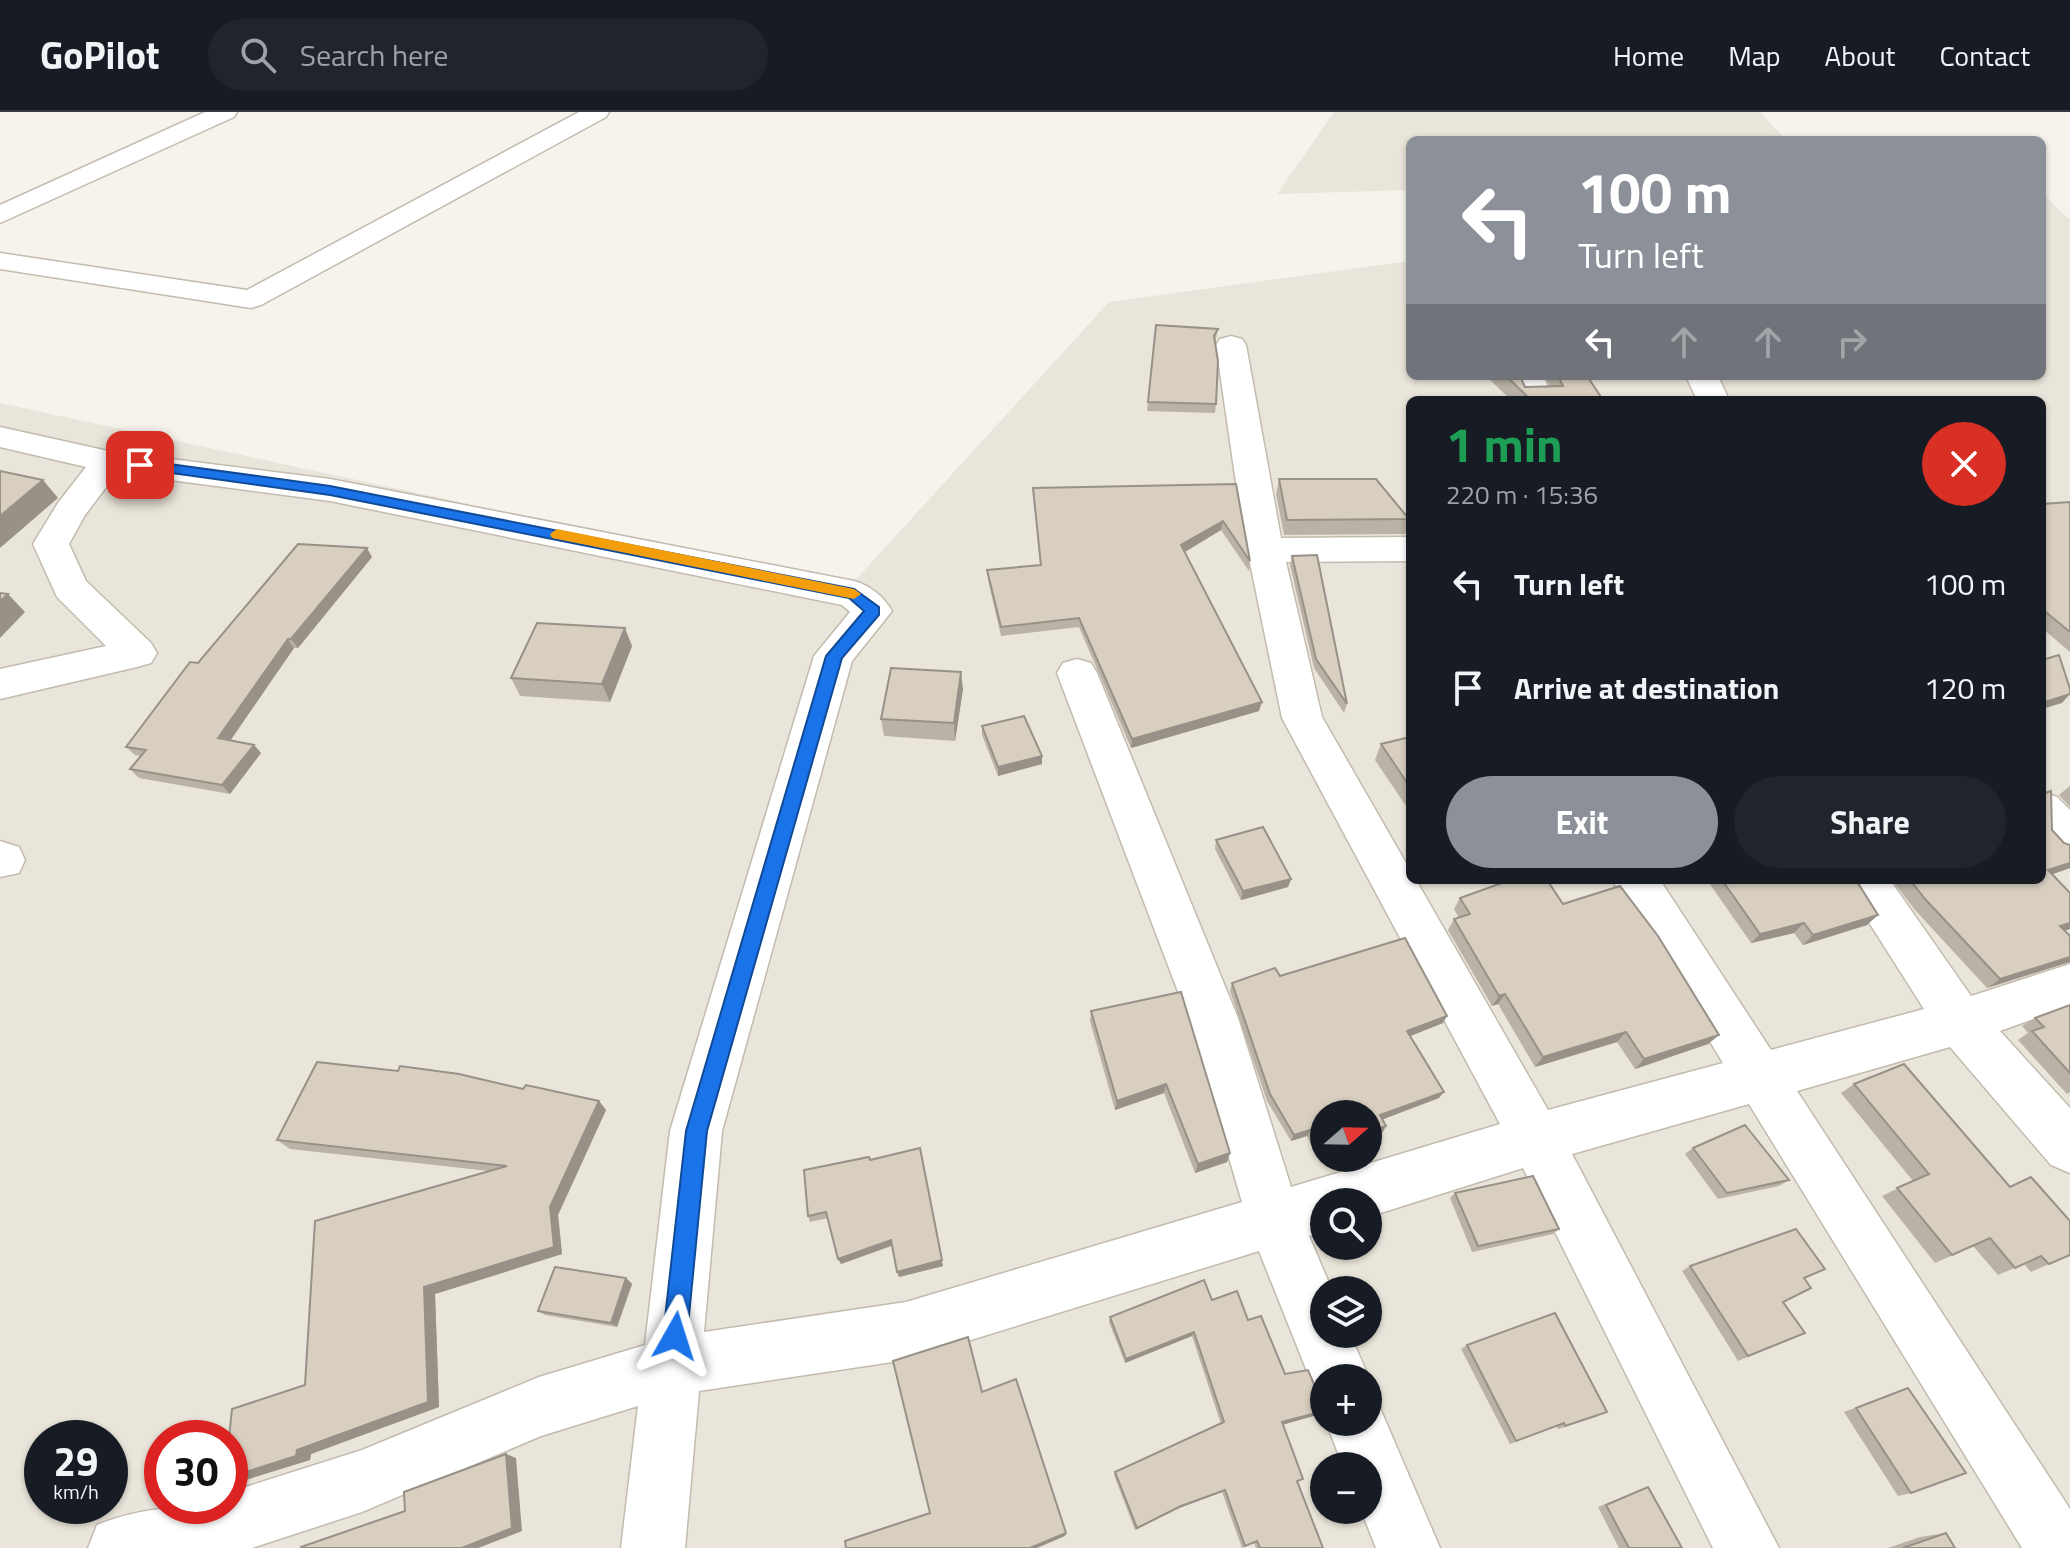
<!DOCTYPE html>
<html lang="en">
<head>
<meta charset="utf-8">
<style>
  :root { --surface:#171b24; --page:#20242c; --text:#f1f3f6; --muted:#9ea1a6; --line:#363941; --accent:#8c9099 }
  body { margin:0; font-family:"Titillium Web",sans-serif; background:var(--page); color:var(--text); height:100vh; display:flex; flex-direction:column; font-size:30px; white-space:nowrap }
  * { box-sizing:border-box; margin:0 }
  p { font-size:26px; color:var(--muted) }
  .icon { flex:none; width:44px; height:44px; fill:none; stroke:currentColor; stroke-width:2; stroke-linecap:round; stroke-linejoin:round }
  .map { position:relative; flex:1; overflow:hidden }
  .drawer { position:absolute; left:1406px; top:284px; width:640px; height:488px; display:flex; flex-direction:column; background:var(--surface); border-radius:12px; box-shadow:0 2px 6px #0004 }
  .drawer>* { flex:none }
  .banner { position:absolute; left:1406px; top:24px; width:640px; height:244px; border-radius:12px; box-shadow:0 2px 6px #0004; background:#8c9099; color:#fff; overflow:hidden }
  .needle { width:52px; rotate:70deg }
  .fabs { position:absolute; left:1310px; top:988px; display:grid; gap:16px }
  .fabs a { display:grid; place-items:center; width:72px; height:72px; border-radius:50%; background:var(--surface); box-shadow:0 2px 6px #0004; font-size:40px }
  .speed { position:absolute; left:24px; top:1308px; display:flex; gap:16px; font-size:40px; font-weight:700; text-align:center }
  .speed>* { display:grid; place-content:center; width:104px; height:104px; border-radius:50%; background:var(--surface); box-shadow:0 2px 6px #0004; line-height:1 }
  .speed small { font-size:20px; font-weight:400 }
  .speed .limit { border:12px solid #d22; background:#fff; color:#111 }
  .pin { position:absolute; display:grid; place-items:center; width:68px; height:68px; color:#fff; margin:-34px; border-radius:16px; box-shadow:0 4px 12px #0006 }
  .me { position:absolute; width:88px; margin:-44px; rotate:6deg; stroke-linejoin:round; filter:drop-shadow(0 0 6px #0008) }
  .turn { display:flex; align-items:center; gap:28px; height:168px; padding:0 40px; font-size:36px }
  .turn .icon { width:104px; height:104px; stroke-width:2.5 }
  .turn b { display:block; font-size:56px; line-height:68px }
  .lanes { display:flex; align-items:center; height:76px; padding:0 40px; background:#0003; justify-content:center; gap:40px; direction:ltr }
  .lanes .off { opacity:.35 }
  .round { display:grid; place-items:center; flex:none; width:84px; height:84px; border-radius:42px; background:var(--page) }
  .summary { display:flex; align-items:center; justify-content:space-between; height:136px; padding:0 40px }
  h1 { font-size:48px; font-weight:700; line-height:60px; color:#1e9e55 }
  .primary-button { display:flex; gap:16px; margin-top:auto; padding:16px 40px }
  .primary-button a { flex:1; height:92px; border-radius:48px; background:var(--accent); color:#fff; font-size:32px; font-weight:700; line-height:92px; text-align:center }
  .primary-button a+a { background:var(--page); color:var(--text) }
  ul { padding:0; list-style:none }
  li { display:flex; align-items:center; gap:24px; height:104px; padding:0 40px }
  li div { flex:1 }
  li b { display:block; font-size:30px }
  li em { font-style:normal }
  header { display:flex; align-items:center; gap:48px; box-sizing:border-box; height:112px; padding:0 40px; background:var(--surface); border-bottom:2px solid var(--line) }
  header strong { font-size:38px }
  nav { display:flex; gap:44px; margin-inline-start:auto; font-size:28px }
  .search { width:560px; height:72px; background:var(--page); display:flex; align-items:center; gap:20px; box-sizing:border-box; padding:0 28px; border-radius:44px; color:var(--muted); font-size:30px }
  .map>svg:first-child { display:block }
  .residential { fill:#eae5da; fill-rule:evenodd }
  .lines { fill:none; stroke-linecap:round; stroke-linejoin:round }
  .minor-casing { stroke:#c2bbae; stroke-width:3 }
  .minor { fill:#fff; fill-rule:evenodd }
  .wall { fill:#bab2a6 }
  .shaded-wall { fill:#979187 }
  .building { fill:#d8cfc1; stroke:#979187; stroke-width:2 }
  .route { fill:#1a73e8; stroke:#114b97; stroke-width:2 }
  .slow { fill:#f59e0b }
</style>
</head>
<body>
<header>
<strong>GoPilot</strong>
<div class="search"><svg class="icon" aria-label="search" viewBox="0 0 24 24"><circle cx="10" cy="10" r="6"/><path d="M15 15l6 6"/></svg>Search here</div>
<nav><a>Home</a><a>Map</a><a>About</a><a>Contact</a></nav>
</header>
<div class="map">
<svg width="2070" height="1436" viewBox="0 0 2070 1436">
  <rect width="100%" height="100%" fill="#f6f3ec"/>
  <g class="residential">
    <polygon points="1334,0 1760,0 1786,28 1410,28 1410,78 1277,82"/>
    <path d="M2042 81 2070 108V1436H0V291L850 474 1109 190 1410 149V264H2042ZM1410 288H2042V768H1410ZM1324 1002H1368V1046H1324ZM1324 1090H1368V1134H1324ZM1324 1178H1368V1222H1324ZM1324 1266H1368V1310H1324ZM42 1326H110V1394H42ZM162 1326H230V1394H162ZM1324 1354H1368V1398H1324Z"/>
  </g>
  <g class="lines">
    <g class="minor-casing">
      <g id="minor">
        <polygon points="205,0 237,0 234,5 0,111 0,93"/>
        <polygon points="579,0 609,0 606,5 261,193 251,196 0,157 0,141 247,178"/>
        <path d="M1231 224 1242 227 1246 233 1281 426 1410 425V449L1286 450 1322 605 1410 758V768H1416L1548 998 1723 951 1612 768H1660L1771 938 1924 897 1842 768H1890L1971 884 2070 852V894L2000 919 2070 996V1061L2051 1053 1950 935 1797 979 2070 1397V1436H2022L1749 992 1572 1042 1779 1436H1713L1523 1056 1368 1105V1090H1324V1119L1309 1124 1332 1178H1324V1222H1350L1369 1266H1324V1289L1318 1287 1259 1139 906 1248 699 1279 685 1436H621L638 1294 541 1324 362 1400 252 1436H88L97 1413C141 1395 183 1394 230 1394V1380L362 1338 539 1265 645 1233 670 1019 814 544 850 500 842 493 330 389 117 361 85 403 69 432 86 469 151 531 157 541 151 551 137 555 0 587V557L106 534 57 485 33 432 58 391 86 355 0 335V315L108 339 330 367 854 469C871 474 883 484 892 499L852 549 722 1019 704 1220 906 1190 1242 1090 1188 906 1057 561 1063 551 1077 547 1091 551 1097 561 1238 906 1291 1075 1500 1012 1282 606 1242 412 1216 233 1220 227Z"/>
        <polygon points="1511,264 1543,264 1554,288 1522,288"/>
        <polygon points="1686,264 1718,264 1729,288 1697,288"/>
        <polygon points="2042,680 2057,685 2070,698 2070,744 2054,739 2042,726"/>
        <polygon points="0,729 19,735 25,748 19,761 0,765"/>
        <polygon points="1368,1285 1377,1289 1440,1436 1376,1436 1361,1398 1368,1398 1368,1354 1343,1354 1326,1310 1368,1310"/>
      </g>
    </g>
    <use href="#minor" class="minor"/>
  </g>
  <g class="wall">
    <polygon points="1156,213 1218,217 1215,230 1216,292 1215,301 1147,299"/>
    <polygon points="1486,264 1520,264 1525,275 1550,274 1544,264 1587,264 1603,288 1511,288"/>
    <polygon points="1279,367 1409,407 1405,422 1284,423 1276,382"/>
    <polygon points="1236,372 1250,449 1249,459 1221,418 1184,440 1259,599 1131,636 1079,515 1001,524 988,468 987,458 1040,453 1033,376"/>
    <polygon points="2070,390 2070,540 2042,516 2042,392"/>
    <polygon points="1292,444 1347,592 1344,601 1314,556 1290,453"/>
    <polygon points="372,445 298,536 294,536 230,628 254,633 261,641 230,682 139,666 130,657 140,644 135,643 126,635"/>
    <polygon points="632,534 610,590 520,584 511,566"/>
    <polygon points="963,577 955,629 884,624 881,607"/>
    <polygon points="982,614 1042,652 998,664 982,623"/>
    <polygon points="1410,625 1410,700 1375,648 1381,632"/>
    <polygon points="2070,674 2070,695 2059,683"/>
    <polygon points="2052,718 2064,731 2070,733 2070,756 2052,762 2070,781 2070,817 2064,819 2070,824 1987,876 1915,798 1892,768 2042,768"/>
    <polygon points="1216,728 1291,767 1288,775 1241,788 1215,737"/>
    <polygon points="1707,768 1856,768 1867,813 1803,833 1794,821 1751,831"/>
    <polygon points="1460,786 1563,792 1719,923 1708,932 1635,957 1617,930 1535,955 1498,892 1492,894 1448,818 1454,807 1459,806 1454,797"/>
    <polygon points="1280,864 1443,911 1410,924 1439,986 1382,1007 1386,1014 1382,1021 1368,1025 1368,1002 1324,1040 1316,1043 1307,1024 1291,1029 1267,989 1230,879 1232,871"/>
    <polygon points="1181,880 1230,1041 1227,1050 1195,1061 1164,981 1115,998 1090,909 1091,899"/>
    <polygon points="2070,893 2070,980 2067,982 2018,928 2028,921 2022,914 2035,906"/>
    <polygon points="1904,952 2049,1152 2031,1160 2024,1152 1998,1163 1973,1134 1935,1151 1882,1084 1913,1069 1841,981 1854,972"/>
    <polygon points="523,977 599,989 606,998 558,1103 562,1142 435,1182 439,1295 311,1342 310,1348 242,1369 230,1367 230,1326 305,1273 489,1059 290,1037 277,1028"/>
    <polygon points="1693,1036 1789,1068 1779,1074 1718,1087 1685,1042"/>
    <polygon points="870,1048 943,1154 899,1165 892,1134 841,1152 828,1106 810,1110 808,1104"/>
    <polygon points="1455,1081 1559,1117 1553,1122 1472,1140 1450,1086"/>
    <polygon points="1690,1154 1804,1166 1783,1190 1805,1221 1738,1249 1682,1159"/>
    <polygon points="626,1166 632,1172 617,1215 545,1203 538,1199"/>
    <polygon points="1212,1188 1248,1208 1285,1262 1324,1287 1324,1301 1282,1313 1298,1370 1323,1436 1256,1436 1254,1431 1242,1436 1222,1380 1179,1396 1135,1418 1114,1363 1115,1360 1221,1312 1192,1224 1125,1251 1109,1210 1110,1205"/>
    <polygon points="1467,1233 1599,1304 1558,1317 1556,1314 1510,1332 1461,1237"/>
    <polygon points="1908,1276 1911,1381 1898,1384 1844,1300"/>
    <polygon points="1648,1375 1682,1436 1619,1436 1598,1395"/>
    <polygon points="1946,1421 1955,1436 1888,1436 1920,1425"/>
  </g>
  <g class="shaded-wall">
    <polygon points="43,368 58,386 0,436 0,404"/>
    <polygon points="1223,409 1221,418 1180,443 1181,433"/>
    <polygon points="367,436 372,445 298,536 291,527"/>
    <polygon points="8,482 25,500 0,526 0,489"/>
    <polygon points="625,516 632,534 610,590 602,572"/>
    <polygon points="288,527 294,536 226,635 218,626"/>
    <polygon points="961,560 963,577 955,629 954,611"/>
    <polygon points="2070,582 2062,591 2042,597 2042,591"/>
    <polygon points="1262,590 1259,599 1131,636 1132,627"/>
    <polygon points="254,633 261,641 230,682 222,673"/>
    <polygon points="1042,644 1042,652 998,664 998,655"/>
    <polygon points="2070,751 2070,756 2042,766 2048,758"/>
    <polygon points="1291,767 1288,775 1241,788 1243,779"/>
    <polygon points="1878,803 1867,813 1803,833 1813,823"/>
    <polygon points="1804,811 1794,821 1751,831 1760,822"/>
    <polygon points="2070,811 2070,817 2047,824 2060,814"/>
    <polygon points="2070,845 2070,850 1987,876 2000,867"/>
    <polygon points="1505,882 1498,892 1492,894 1499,884"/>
    <polygon points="1447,904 1443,911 1403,927 1407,919"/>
    <polygon points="1626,920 1617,930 1535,955 1543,945"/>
    <polygon points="1719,923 1708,932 1635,957 1644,947"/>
    <polygon points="1166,972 1164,981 1115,998 1117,989"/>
    <polygon points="1444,980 1439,986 1376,1010 1380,1003"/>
    <polygon points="599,989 606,998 558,1103 562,1142 435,1182 439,1295 311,1342 310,1348 242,1369 230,1367 230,1365 297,1338 424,1175 550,1095"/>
    <polygon points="1386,1014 1382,1021 1368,1025 1368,1020"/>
    <polygon points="1310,1018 1307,1024 1291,1029 1294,1023"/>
    <polygon points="1324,1035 1324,1040 1316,1043 1319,1036"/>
    <polygon points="1230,1041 1227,1050 1195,1061 1198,1052"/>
    <polygon points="921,1042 943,1154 899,1165 897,1160"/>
    <polygon points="891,1128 893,1133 841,1152 838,1147"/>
    <polygon points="626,1166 632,1172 617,1215 611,1211"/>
    <polygon points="1194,1220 1192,1224 1125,1251 1126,1247"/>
    <polygon points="1324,1299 1324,1301 1278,1314 1282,1310"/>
    <polygon points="506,1342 516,1346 522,1419 478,1436 462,1436"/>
    <polygon points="1225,1378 1222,1380 1179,1396 1135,1418 1137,1416 1181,1394"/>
    <polygon points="1066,1421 1065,1424 1037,1436 1030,1436"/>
  </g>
  <g class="building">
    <polygon points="1156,213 1218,217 1214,224 1218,249 1216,292 1148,290"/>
    <polygon points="1506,264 1520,264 1525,275 1563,274 1558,264 1587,264 1603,288 1531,288"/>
    <polygon points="0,359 43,368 0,404"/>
    <polygon points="1279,367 1376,367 1409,407 1287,408"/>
    <polygon points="1236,372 1250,449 1223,409 1181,433 1262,590 1132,627 1079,506 1001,515 987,458 1041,453 1033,376"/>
    <polygon points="2070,390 2070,520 2042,497 2042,392"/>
    <polygon points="298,432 367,436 291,527 288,527 218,626 254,633 222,673 130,657 146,638 126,635 190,550 198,551"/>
    <polygon points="1317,443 1347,592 1316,547 1292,444"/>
    <polygon points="0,481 8,482 0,489"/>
    <polygon points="537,511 625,516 602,572 511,566"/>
    <polygon points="2059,543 2070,577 2070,582 2042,591 2042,548"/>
    <polygon points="891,556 961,560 954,611 881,607"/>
    <polygon points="1024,604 1042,644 998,655 982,614"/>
    <polygon points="1410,625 1410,675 1381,632"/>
    <polygon points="2051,679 2052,718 2064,731 2070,733 2070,751 2048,758 2070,781 2070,811 2060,814 2070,824 2070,845 2000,867 1926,788 1910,768 2042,768 2042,682"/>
    <polygon points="1263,715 1291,767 1243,779 1216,728"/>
    <polygon points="1510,768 1547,768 1563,792 1620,774 1658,824 1719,923 1644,947 1626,920 1543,945 1505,882 1499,884 1454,807 1470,802 1460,786"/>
    <polygon points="1722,768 1856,768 1878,803 1813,823 1804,811 1760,822"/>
    <polygon points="1405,826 1447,904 1407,919 1444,980 1380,1003 1386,1014 1368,1020 1368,1002 1324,1002 1324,1035 1319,1036 1310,1018 1294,1023 1270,982 1232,871 1275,856 1280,864"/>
    <polygon points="1181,880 1230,1041 1198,1052 1166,972 1117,989 1091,899"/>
    <polygon points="2070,893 2070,961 2032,919 2044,915 2035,906"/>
    <polygon points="317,950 398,959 400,954 459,962 523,977 526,973 599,989 550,1095 554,1135 424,1175 428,1290 297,1338 296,1344 230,1365 229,1326 232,1297 305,1273 315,1109 507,1054 277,1028"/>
    <polygon points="1904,952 2010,1075 2031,1065 2070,1109 2070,1143 2049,1152 2041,1144 2015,1156 1990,1126 1952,1143 1897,1076 1929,1062 1854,972"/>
    <polygon points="1745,1013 1789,1068 1727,1081 1693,1036"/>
    <polygon points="920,1036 942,1148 897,1160 891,1128 838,1147 826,1100 808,1104 804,1058 869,1045 870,1048"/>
    <polygon points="1533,1064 1559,1117 1478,1134 1455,1081"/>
    <polygon points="1796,1117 1825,1157 1804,1166 1811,1176 1783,1190 1805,1221 1748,1244 1690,1154"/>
    <polygon points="555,1155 626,1166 611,1211 538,1199"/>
    <polygon points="1204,1168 1212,1188 1237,1179 1248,1208 1261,1204 1285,1262 1308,1258 1319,1284 1324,1287 1324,1299 1282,1310 1303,1367 1297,1369 1323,1436 1260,1436 1257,1429 1245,1434 1225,1378 1181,1394 1137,1416 1115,1360 1224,1310 1194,1220 1126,1247 1110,1205"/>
    <polygon points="1555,1201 1607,1300 1565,1314 1564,1311 1516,1329 1467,1233"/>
    <polygon points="968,1225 982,1280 1016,1267 1066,1421 1030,1436 846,1436 845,1429 930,1401 893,1249"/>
    <polygon points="1908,1276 1966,1361 1911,1381 1856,1296"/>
    <polygon points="506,1342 512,1416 462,1436 301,1436 301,1435 405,1399 404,1380"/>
    <polygon points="1648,1375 1682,1436 1629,1436 1606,1393"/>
    <polygon points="1946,1421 1955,1436 1903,1436"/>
  </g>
  <polygon class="route" points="140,348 330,374 854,477 879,495 879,503 842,546 707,1019 687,1224 683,1233 675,1236 666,1233 663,1224 686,1019 826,544 864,499 849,486 330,383 135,356 135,350"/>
  <polygon class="slow" points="557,417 854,477 861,482 854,487 552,426 550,422"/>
</svg>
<div class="fabs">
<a><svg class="needle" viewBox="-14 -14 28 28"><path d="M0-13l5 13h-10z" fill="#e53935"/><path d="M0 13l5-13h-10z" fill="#9ea1a6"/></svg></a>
<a><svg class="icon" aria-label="search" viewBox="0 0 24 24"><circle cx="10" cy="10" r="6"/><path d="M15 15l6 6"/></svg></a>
<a><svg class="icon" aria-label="layers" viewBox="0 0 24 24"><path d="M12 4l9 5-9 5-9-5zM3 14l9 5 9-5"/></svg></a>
<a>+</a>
<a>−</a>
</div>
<div class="speed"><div>29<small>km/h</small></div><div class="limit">30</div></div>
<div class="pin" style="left:140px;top:353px;background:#d93025"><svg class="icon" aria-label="arrive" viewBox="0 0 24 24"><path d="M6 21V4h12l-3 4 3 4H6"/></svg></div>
<svg class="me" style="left:675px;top:1224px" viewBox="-20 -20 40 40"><path d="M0-17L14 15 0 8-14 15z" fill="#1a73e8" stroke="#fff" stroke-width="4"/></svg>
<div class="banner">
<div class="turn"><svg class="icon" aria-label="left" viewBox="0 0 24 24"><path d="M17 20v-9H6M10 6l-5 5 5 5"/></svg><div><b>100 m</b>Turn left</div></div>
<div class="lanes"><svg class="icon" aria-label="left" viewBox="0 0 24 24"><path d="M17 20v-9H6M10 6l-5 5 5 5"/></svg><svg class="icon off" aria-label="ahead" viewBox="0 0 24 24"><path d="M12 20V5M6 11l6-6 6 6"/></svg><svg class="icon off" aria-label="ahead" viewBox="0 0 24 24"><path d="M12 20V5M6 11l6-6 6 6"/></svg><svg class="icon off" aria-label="right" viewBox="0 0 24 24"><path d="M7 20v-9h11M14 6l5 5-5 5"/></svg></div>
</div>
<section class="drawer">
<div class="summary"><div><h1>1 min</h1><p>220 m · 15:36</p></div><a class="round" style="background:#d93025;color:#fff"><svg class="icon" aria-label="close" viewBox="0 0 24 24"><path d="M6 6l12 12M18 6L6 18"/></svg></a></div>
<ul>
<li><svg class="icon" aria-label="left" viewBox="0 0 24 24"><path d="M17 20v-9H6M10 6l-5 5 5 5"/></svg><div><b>Turn left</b></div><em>100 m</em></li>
<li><svg class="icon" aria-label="arrive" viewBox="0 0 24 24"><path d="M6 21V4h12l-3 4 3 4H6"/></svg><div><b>Arrive at destination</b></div><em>120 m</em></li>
</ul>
<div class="primary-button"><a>Exit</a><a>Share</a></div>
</section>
</div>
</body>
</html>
